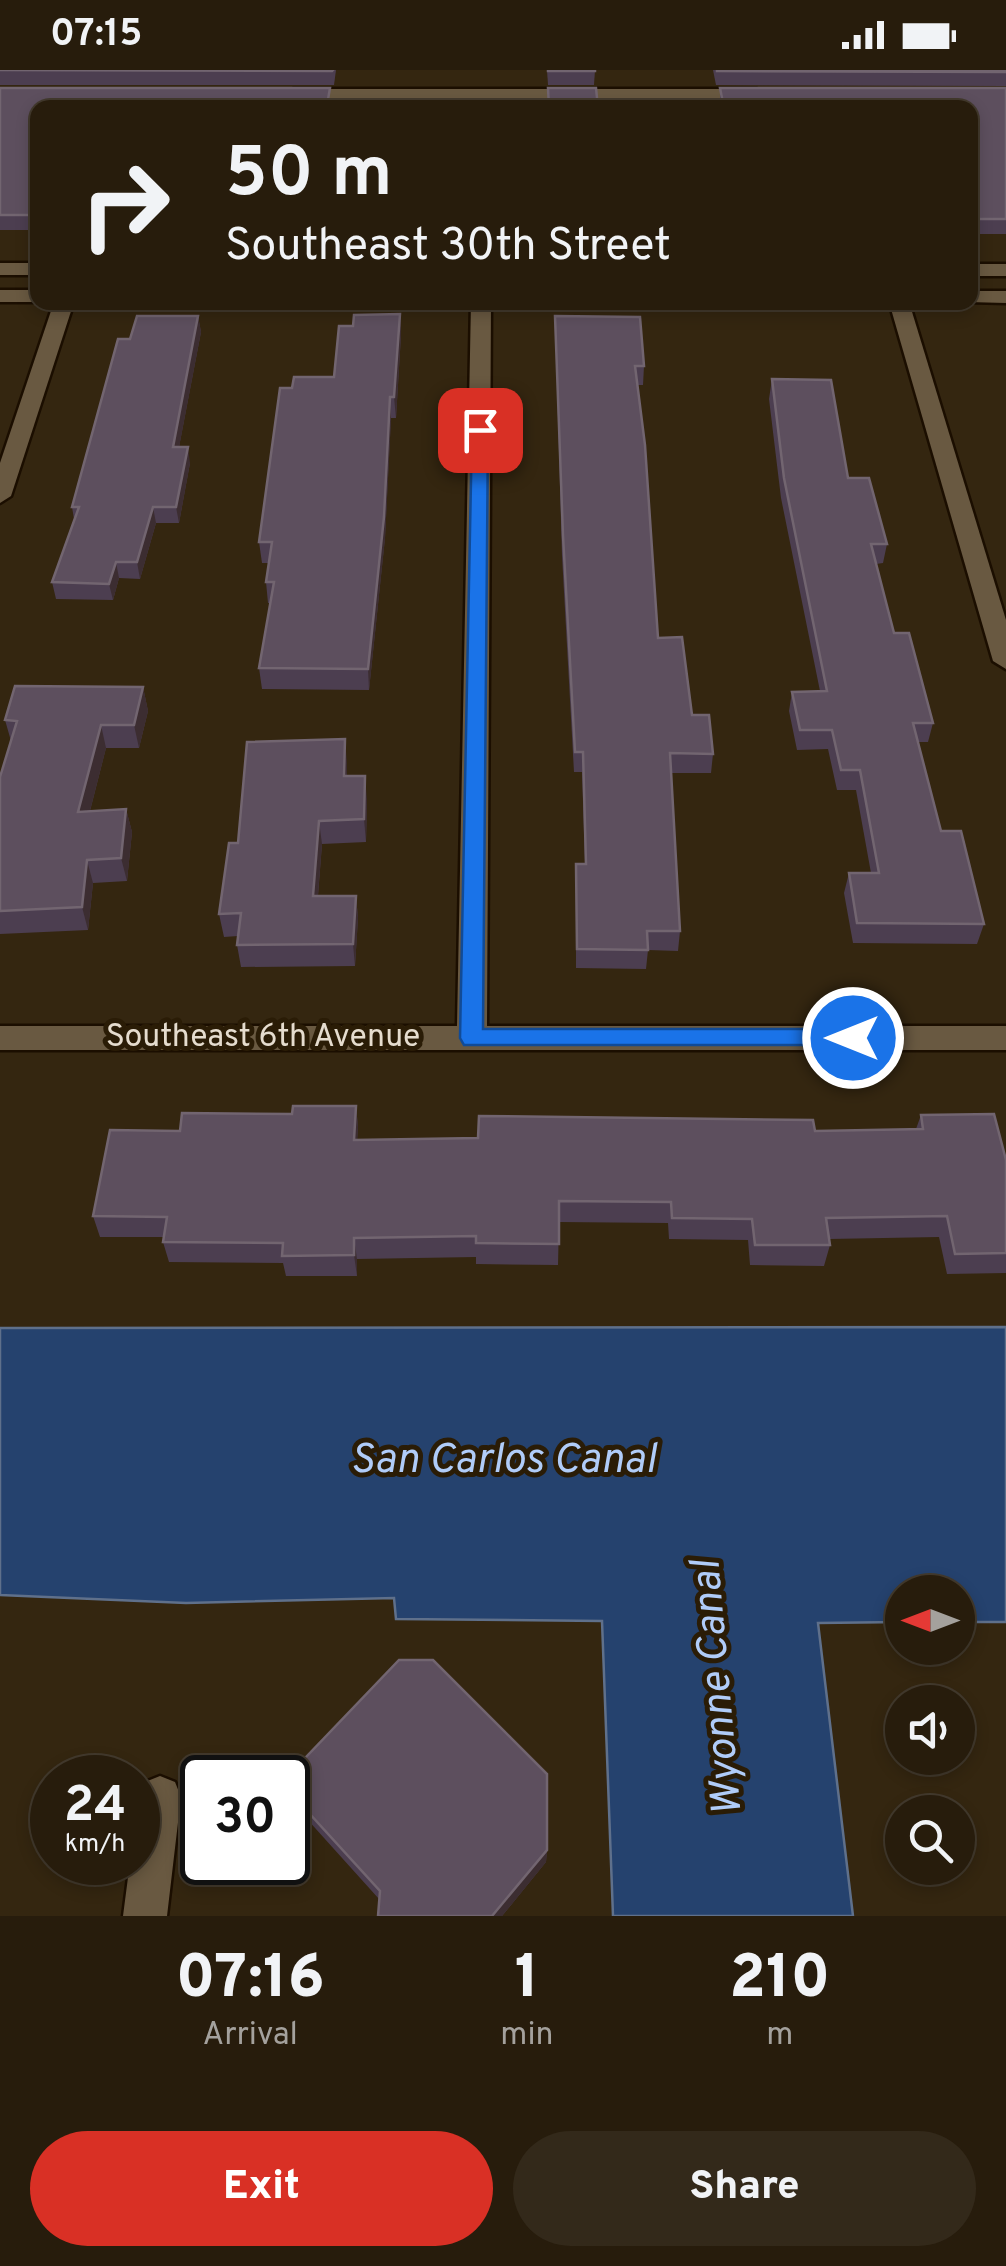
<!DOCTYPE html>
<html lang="en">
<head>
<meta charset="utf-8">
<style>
  :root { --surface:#271c0c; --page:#33291a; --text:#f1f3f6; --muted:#a4a19d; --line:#433a2d; --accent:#d93025 }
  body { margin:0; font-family:Overpass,sans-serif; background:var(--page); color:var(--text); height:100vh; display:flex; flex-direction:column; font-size:38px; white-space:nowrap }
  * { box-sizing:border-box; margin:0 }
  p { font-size:32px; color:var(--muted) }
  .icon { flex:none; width:55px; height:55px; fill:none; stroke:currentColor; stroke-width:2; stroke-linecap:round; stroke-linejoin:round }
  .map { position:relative; height:1846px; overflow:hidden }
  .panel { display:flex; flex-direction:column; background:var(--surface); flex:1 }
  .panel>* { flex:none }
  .hud { position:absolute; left:30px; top:30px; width:948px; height:210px; border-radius:20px; box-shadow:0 5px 15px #0003,0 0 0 2px var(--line); background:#271c0c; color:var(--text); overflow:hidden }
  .needle { width:65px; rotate:270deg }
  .buttons { position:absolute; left:885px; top:1505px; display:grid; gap:20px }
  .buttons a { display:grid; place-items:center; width:90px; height:90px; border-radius:50%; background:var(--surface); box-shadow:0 5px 15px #0003,0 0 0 2px var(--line); font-size:50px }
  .speed { position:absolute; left:30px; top:1685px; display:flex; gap:20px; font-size:50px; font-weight:700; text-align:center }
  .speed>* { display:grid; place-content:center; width:130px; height:130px; border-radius:50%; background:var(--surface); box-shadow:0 5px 15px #0003,0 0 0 2px var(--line); line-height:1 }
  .speed small { font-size:25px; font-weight:400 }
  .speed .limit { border:5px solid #111; border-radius:15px; background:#fff; color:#111 }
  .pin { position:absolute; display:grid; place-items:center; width:85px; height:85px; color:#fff; margin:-42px; border-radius:20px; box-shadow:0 5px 15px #0006 }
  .me { position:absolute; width:110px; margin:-55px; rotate:270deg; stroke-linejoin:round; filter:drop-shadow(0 0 8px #0008) }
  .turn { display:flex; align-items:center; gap:35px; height:210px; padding:0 30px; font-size:45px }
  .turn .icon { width:130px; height:130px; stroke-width:2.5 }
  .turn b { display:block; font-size:70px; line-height:85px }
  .eta { display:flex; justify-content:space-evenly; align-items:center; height:170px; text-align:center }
  .eta b { font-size:60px; font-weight:800; line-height:70px }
  .cta { display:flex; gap:20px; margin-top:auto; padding:20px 30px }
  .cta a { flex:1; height:115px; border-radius:60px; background:var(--accent); color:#fff; font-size:40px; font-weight:800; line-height:115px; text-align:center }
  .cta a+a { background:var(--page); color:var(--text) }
  .status { display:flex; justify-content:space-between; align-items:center; height:70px; padding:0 50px; background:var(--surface); direction:ltr }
  .status svg { height:28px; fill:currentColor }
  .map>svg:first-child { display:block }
  .water { fill:#25426e; stroke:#5f708b; stroke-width:2.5 }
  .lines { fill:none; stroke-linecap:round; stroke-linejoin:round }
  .minor-casing { stroke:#1b0e00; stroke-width:5 }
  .minor { fill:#695941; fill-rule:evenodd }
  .wall { fill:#4c3e50 }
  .shaded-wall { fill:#3c2d31 }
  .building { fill:#5d4f5e; stroke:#726570; stroke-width:2.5 }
  .route { fill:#1a73e8; stroke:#114b97; stroke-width:2.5 }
  .labels { text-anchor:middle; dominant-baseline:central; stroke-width:10; stroke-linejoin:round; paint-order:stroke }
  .street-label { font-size:32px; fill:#e5dcce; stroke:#2a1c06 }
  .near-water-label { font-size:42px; font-style:italic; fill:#b0ccf8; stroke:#2a1c06 }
</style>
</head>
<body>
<div class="status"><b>07:15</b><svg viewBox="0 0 49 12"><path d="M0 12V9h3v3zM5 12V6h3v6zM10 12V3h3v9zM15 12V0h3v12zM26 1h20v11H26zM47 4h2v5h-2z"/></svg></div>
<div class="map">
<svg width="1006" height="1846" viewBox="0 0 1006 1846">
  <rect width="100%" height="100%" fill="#342610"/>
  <polygon class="water" points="1006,1257 1006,1552 958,1552 958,1522 902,1522 902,1552 818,1553 853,1846 613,1846 602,1551 396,1549 394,1528 186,1533 0,1525 0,1258"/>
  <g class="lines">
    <g class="minor-casing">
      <g id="minor">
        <polygon points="757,19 765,24 763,28 293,29 285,24 293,19"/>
        <rect x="0" y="193" width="38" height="12"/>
        <rect x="970" y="194" width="36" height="12"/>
        <rect x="0" y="220" width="38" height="12"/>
        <polygon points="970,221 1006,221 1006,233 968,232"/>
        <polygon points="54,232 74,232 11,426 0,433 0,393"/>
        <polygon points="471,232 491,232 487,956 1006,956 1006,980 0,980 0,956 457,956"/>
        <polygon points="889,232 909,232 1006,550 1006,599 993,591"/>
        <polygon points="160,1706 175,1712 181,1727 167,1846 123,1846 130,1792 138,1792 138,1738 145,1712"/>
      </g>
    </g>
    <use href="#minor" class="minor"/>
  </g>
  <g class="wall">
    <polygon points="0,0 336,0 334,15 0,15"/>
    <polygon points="547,0 595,0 594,15 548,15"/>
    <polygon points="713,0 1006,0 1006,16 716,15"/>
    <polygon points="0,18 331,33 330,35 38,38 38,160 0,160"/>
    <polygon points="720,18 1006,18 1006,164 970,164 970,38 720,38"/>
    <polygon points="400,244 401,265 396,348 391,348 385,468 369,620 262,619 259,598 271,533 268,533 266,512 269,493 262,493 259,472 292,318 334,307 353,256"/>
    <polygon points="198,246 201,262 179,377 190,393 179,453 156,453 140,509 119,508 113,530 56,529 52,512 74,449 72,437"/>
    <polygon points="555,246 644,296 643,315 637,315 658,568 692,645 713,684 711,703 671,703 680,861 678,881 648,880 646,899 576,898 576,794 585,794 582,702 574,702 562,486"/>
    <polygon points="772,309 848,408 887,474 883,493 876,494 894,563 933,653 928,672 918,672 941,761 984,854 977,874 853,873 844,823 849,803 871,803 856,720 837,720 828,679 797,680 789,641 792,622 820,621 781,428 769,329"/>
    <polygon points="143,617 148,641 139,678 106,678 90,741 126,739 132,762 127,811 93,813 88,860 0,864 0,707 11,671 5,650"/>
    <polygon points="345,669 347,706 367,729 366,772 322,774 318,826 356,826 358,848 355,896 241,897 237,875 238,866 224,867 219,844 238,773"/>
    <polygon points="356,1036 358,1057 357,1070 916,1059 921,1045 1006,1090 1006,1203 947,1204 939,1167 829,1169 830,1175 824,1196 750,1195 748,1170 669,1169 668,1153 559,1152 558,1195 476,1194 476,1187 357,1189 357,1206 286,1206 283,1193 169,1192 163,1172 164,1167 100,1167 93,1146 180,1061"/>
    <polygon points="288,1708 547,1780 546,1792 502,1846 378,1846 379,1829 288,1728"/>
  </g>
  <g class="shaded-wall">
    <polygon points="400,244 401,265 396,348 394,327"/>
    <polygon points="198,246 201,262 176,393 173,377"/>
    <polygon points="390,327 391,348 385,468 369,620 368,599"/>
    <polygon points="188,377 190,393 179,453 176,437"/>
    <polygon points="153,437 156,453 140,509 137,492"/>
    <polygon points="116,492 119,508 113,530 109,514"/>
    <polygon points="143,617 148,641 139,678 134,655"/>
    <polygon points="101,655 106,678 84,764 78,742"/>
    <polygon points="345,669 347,693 346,729 344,706"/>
    <polygon points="365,706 367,729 366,772 364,749"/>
    <polygon points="126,739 132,762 127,811 121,788"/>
    <polygon points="319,751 322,774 316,849 313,826"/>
    <polygon points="87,790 93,813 88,860 82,837"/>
    <polygon points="356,826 358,848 355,896 353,874"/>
    <polygon points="356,1036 358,1057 356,1092 354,1070"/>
    <polygon points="354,1168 357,1189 357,1206 354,1185"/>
    <polygon points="547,1780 546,1792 502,1846 492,1846"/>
  </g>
  <g class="building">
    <polygon points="0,0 333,0 332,1"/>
    <rect x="548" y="0" width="47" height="1"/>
    <polygon points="717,0 1006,0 1006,2 717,1"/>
    <polygon points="0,18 330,18 327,35 335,35 334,38 38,38 38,145 0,145"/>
    <polygon points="548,18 596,18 598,38 549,38"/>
    <polygon points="720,18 1006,18 1006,149 970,149 970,38 724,38"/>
    <polygon points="400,244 394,327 390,327 384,447 368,599 259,598 274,512 266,512 272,472 259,472 280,318 292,318 294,307 334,307 339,256 353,256 354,245"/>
    <polygon points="137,246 198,246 173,377 188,377 176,437 153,437 137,492 116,492 109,514 52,512 79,437 72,437 118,269 130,269"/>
    <polygon points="555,246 640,247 644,296 635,296 645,375 658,568 682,567 692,645 709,645 713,684 670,683 680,861 647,861 648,880 577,879 576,794 586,794 583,682 575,682 563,466"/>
    <polygon points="772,309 831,310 848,408 869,408 887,474 871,474 894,563 909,563 933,653 913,653 941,761 961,761 984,854 857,853 849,803 879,803 860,700 841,700 832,660 800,660 792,622 827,621 784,408"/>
    <polygon points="15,616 143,617 134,655 101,655 78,742 126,739 121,788 87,790 82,837 0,841 0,707 17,651 5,650"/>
    <polygon points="345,669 344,706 365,706 364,749 319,751 313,826 356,826 353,874 237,875 241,843 219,844 229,773 238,773 247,672"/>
    <polygon points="293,1036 356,1036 354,1070 478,1068 479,1046 813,1050 815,1061 923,1059 921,1045 994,1044 1006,1090 1006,1183 955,1184 947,1146 826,1148 830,1175 755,1175 752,1149 672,1148 671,1132 559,1131 559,1174 476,1173 476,1166 354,1168 354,1185 282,1186 283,1173 163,1172 167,1147 93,1146 110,1060 180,1061 182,1043 292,1044"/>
    <polygon points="399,1590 433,1590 547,1704 547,1780 492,1846 378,1846 380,1821 288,1720 288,1708 286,1708"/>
  </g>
  <polygon class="route" points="480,355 488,360 483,959 853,959 861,962 865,968 861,975 464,975 460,968 472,360"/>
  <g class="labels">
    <g class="street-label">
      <text x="263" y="968">Southeast 6th Avenue</text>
    </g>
    <g class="near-water-label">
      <text x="503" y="1391">San Carlos Canal</text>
      <text transform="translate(719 1618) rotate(-95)">Wyonne Canal</text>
    </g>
  </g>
</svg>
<div class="buttons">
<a><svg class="needle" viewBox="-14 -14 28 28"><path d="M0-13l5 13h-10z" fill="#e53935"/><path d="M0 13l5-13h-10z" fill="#a4a19d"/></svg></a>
<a><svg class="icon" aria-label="sound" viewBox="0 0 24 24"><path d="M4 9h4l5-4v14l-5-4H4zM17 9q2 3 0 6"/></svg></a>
<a><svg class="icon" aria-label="search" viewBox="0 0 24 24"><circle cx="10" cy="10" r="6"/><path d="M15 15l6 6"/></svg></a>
</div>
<div class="speed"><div>24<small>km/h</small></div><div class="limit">30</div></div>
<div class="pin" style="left:480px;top:360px;background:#d93025"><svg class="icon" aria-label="arrive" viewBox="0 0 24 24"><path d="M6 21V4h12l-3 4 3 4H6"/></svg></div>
<svg class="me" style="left:853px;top:968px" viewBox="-20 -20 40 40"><circle r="17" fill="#1a73e8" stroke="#fff" stroke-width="3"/><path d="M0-11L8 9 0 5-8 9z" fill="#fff"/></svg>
<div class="hud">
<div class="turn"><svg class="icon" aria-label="right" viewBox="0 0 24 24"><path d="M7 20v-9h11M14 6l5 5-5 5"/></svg><div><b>50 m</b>Southeast 30th Street</div></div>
</div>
</div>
<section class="panel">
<div class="eta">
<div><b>07:16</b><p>Arrival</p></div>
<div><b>1</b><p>min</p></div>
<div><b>210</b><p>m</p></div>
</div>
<div class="cta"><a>Exit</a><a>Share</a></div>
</section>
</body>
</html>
